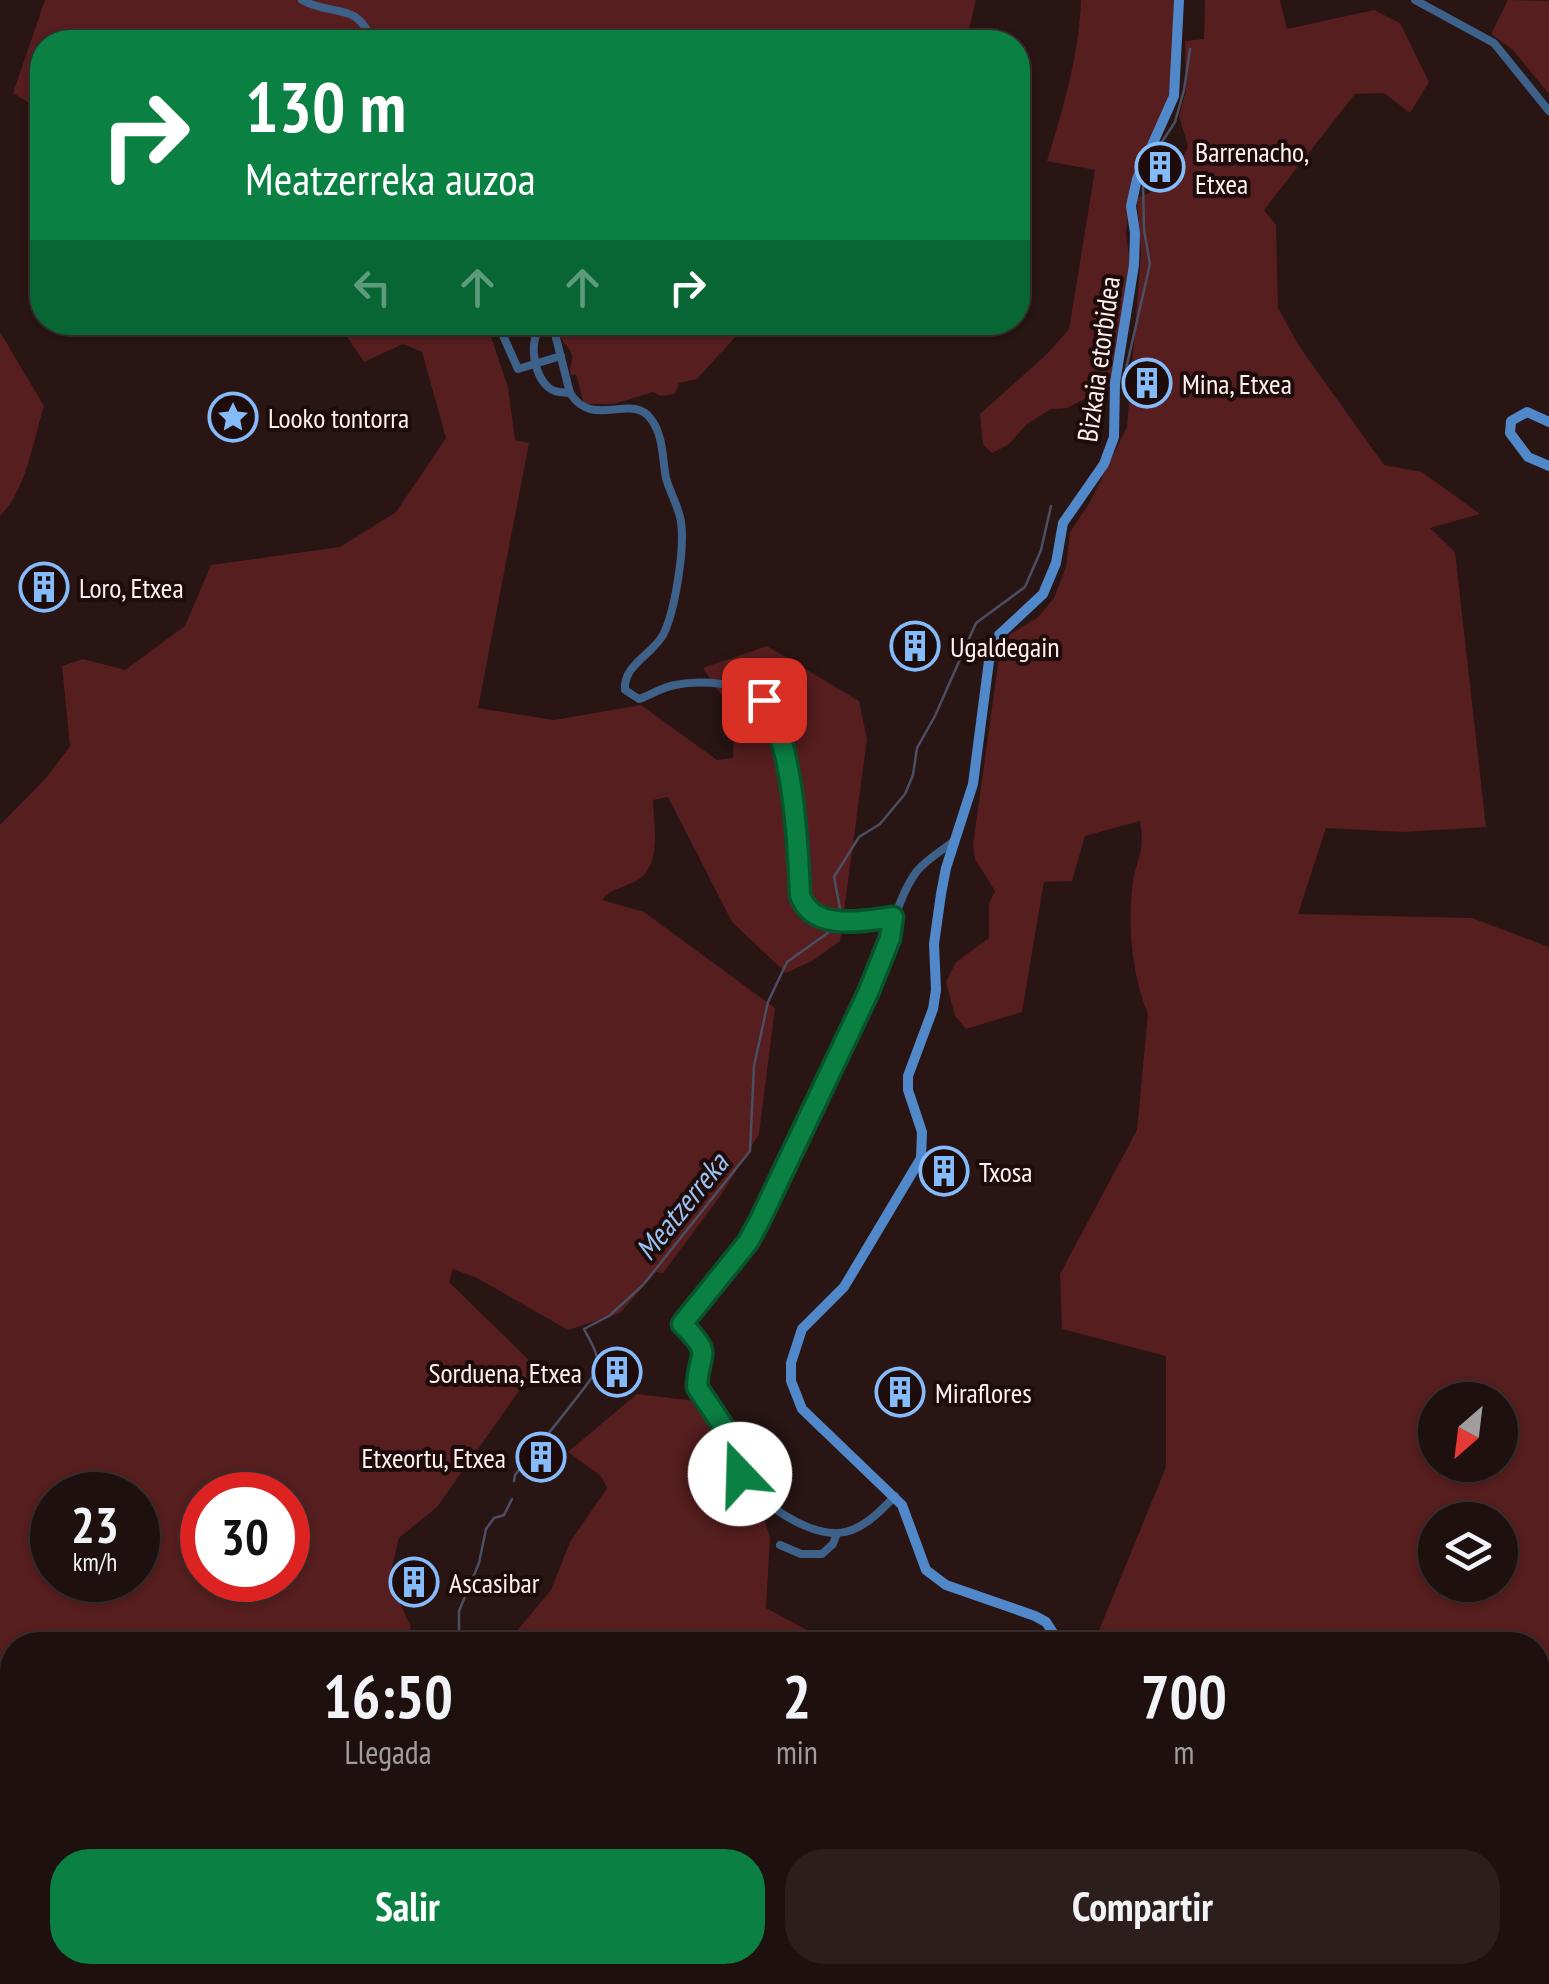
<!DOCTYPE html>
<html lang="es">
<head>
<meta charset="utf-8">
<style>
  :root { --surface:#1e100f; --page:#2b1e1d; --text:#f1f3f6; --muted:#a19d9e; --line:#3c302f; --accent:#0b8043 }
  body { margin:0; font-family:"PT Sans Narrow",sans-serif; background:var(--page); color:var(--text); height:100vh; display:flex; flex-direction:column; font-size:38px; white-space:nowrap }
  * { box-sizing:border-box; margin:0 }
  p { font-size:32px; color:var(--muted) }
  .icon { flex:none; width:55px; height:55px; fill:none; stroke:currentColor; stroke-width:2; stroke-linecap:round; stroke-linejoin:round }
  .map { position:relative; flex:1; overflow:hidden }
  .sheet { position:absolute; left:0px; top:1632px; width:1550px; height:352px; display:flex; flex-direction:column; background:var(--surface); border-radius:40px 40px 0 0; box-shadow:0 2px 8px #0004,0 0 0 2px var(--line) }
  .sheet>* { flex:none }
  .guide { position:absolute; left:30px; top:30px; width:1000px; height:305px; border-radius:40px; box-shadow:0 2px 8px #0004,0 0 0 2px var(--line); background:#0b8043; color:#fff; overflow:hidden }
  .needle { width:65px; rotate:208deg }
  .tools { position:absolute; left:1418px; top:1382px; display:grid; gap:20px }
  .tools a { display:grid; place-items:center; width:100px; height:100px; border-radius:50%; background:var(--surface); box-shadow:0 2px 8px #0004,0 0 0 2px var(--line); font-size:50px }
  .speed { position:absolute; left:30px; top:1472px; display:flex; gap:20px; font-size:50px; font-weight:700; text-align:center }
  .speed>* { display:grid; place-content:center; width:130px; height:130px; border-radius:50%; background:var(--surface); box-shadow:0 2px 8px #0004,0 0 0 2px var(--line); line-height:1 }
  .speed small { font-size:25px; font-weight:400 }
  .speed .limit { border:15px solid #d22; background:#fff; color:#111 }
  .pin { position:absolute; display:grid; place-items:center; width:85px; height:85px; color:#fff; margin:-42px; border-radius:20px; box-shadow:0 5px 15px #0006 }
  .me { position:absolute; width:110px; margin:-55px; rotate:339deg; stroke-linejoin:round; filter:drop-shadow(0 0 8px #0008) }
  .turn { display:flex; align-items:center; gap:35px; height:210px; padding:0 50px; font-size:45px }
  .turn .icon { width:130px; height:130px; stroke-width:2.5 }
  .turn b { display:block; font-size:70px; line-height:85px }
  .lanes { display:flex; align-items:center; height:95px; padding:0 50px; background:#0003; justify-content:center; gap:50px; direction:ltr }
  .lanes .off { opacity:.35 }
  .eta { display:flex; justify-content:space-evenly; align-items:center; height:170px; text-align:center }
  .eta b { font-size:60px; font-weight:700; line-height:70px }
  .button { display:flex; gap:20px; margin-top:auto; padding:20px 50px }
  .button a { flex:1; height:115px; border-radius:40px; background:var(--accent); color:#fff; font-size:40px; font-weight:700; line-height:115px; text-align:center }
  .button a+a { background:var(--page); color:var(--text) }
  .map>svg:first-child { display:block }
  .green { fill:#561e1e; fill-rule:evenodd }
  .lines { fill:none; stroke-linecap:round; stroke-linejoin:round }
  .stream { stroke:#4c4f62; stroke-width:2.5 }
  .street { stroke:#3e6189; stroke-width:8 }
  .secondary { stroke:#5088c9; stroke-width:10 }
  .route-casing { stroke:#07532c; stroke-width:25 }
  .route { stroke:#0b8043; stroke-width:18 }
  .labels { text-anchor:middle; dominant-baseline:central; stroke-width:8; stroke-linejoin:round; paint-order:stroke }
  .poi-label { font-size:28px; fill:#fff1f0; stroke:#1e0c0b; text-anchor:start }
  .street-label { font-size:28px; fill:#fff1f0; stroke:#1e0c0b }
  .water-label { font-size:30px; font-style:italic; fill:#99c3f5; stroke:#1e0c0b }
</style>
</head>
<body>
<div class="map">
<svg width="1549" height="1984" viewBox="0 0 1549 1984">
  <rect width="100%" height="100%" fill="#281514"/>
  <g class="green">
    <polygon points="45,0 976,0 966,42 42,42 42,111 13,93"/>
    <path d="M1081 0H1174L1172 77 1166 108 1131 189 1126 234 1130 262 1110 386 1067 408 1051 409 1027 424 1008 445 992 453 983 444 980 414 1047 354 1069 329 1095 170 1047 161C1063 109 1079 55 1081 0Z"/>
    <path d="M1205 0H1280L1287 29 1374 10 1400 23 1429 82 1410 113 1384 93 1355 94 1264 210 1276 225 1278 308 1299 346 1384 465 1422 472 1480 514 1430 528 1455 552 1486 827 1404 832 1326 828 1298 914 1472 918 1549 947V1972L1538 1963V1645H1093L1166 1467V1356L1062 1329 1060 1274 1137 1130 1148 1014C1132 976 1127 923 1133 882 1138 855 1145 851 1140 821L1085 836 1072 881 1044 882 1022 1012 966 1029 955 1016 946 982 956 962 989 938V904L995 891 975 859 973 845 1000 650 1010 634 1037 618 1054 598 1066 567 1070 532 1090 502 1127 427 1141 254 1137 198 1171 184 1188 146 1179 116 1186 91 1185 41 1204 39ZM1435 1400H1500V1465H1435ZM1435 1520H1500V1585H1435Z"/>
    <polygon points="1508,0 1549,1 1549,94 1513,50 1491,34"/>
    <path d="M562 322H759L760 327 738 334 697 379 679 383 675 394 661 396 653 392 614 404H584L576 374 571 375C568 366 573 364 572 356 570 346 562 344 560 335L565 333Z"/>
    <path d="M338 323H502L487 325 508 387 515 440 529 443 478 708 554 720 641 705 717 760 733 758 735 715 703 668 767 646 859 701 867 739 840 941 814 960 786 973 732 922 668 797 653 800C654 826 662 867 636 881 623 888 612 888 602 900L644 912 775 1008 759 1134 721 1195 663 1273 656 1272 620 1313 568 1330 477 1278 453 1269 449 1282 536 1367 437 1507 399 1538 389 1579 411 1627 407 1645H12V1689L0 1681V825L47 777 70 746 62 666 83 659 125 670 185 626 211 565 340 547 396 512 446 438 422 352 403 344 364 362ZM52 1495H138V1580H52ZM202 1495H288V1580H202Z"/>
    <path d="M0 332 44 406C33 441 27 489 0 516Z"/>
    <polygon points="637,1394 696,1401 724,1442 742,1488 764,1519 770,1537 766,1608 805,1629 809,1645 505,1645 551,1590 570,1542 607,1488 601,1476 568,1452"/>
    <polygon points="0,1841 12,1844 12,1972 167,1973 158,1984 0,1984"/>
    <polygon points="197,1972 470,1972 470,1973 459,1984 188,1984"/>
    <polygon points="1155,1973 1322,1973 1312,1984 1170,1984"/>
  </g>
  <g class="lines">
    <g class="stream">
      <polyline points="1126,369 1150,264 1144,230 1143,182 1154,154 1175,122 1184,90 1190,49"/>
      <polyline points="841,914 834,877 859,837 880,824 905,794 913,775 917,748 935,716 976,623 1025,587 1041,550 1051,506"/>
      <path d="M514 1481 515 1475C527 1459 597 1376 598 1367 599 1354 590 1341 584 1329L609 1316 643 1285 750 1151 754 1066 768 1002 787 962 836 927"/>
      <polyline points="459,1645 459,1611 479,1563 486,1529 494,1518 504,1515 512,1499"/>
      <polyline points="259,1984 268,1972"/>
    </g>
    <g class="street">
      <path d="M302 0C335 18 356 0 373 42"/>
      <polyline points="1415,0 1494,43 1549,111"/>
      <polyline points="497,322 518,369 561,356"/>
      <path d="M546 322C527 334 532 373 548 387 554 393 562 392 570 393L552 322"/>
      <path d="M570 393C593 430 632 392 651 419 664 437 662 458 666 478 670 493 679 507 681 522 685 548 675 612 663 635 652 655 623 665 625 690L639 699C651 695 662 687 675 685 698 680 745 682 764 700 791 729 798 854 800 895 813 932 863 921 893 917"/>
      <path d="M895 1496C880 1512 860 1533 836 1533 800 1534 731 1487 737 1447L697 1387C699 1352 713 1354 681 1324L748 1241 760 1220C801 1140 840 1059 875 977 891 942 894 902 917 871 927 859 941 851 953 842"/>
      <polyline points="780,1545 801,1554 822,1554 833,1544 837,1533"/>
    </g>
    <g class="secondary">
      <polyline points="1549,422 1527,412 1511,421 1510,433 1528,457 1549,466"/>
      <polyline points="1061,1645 1046,1622 1035,1616 946,1585 926,1570 902,1505 802,1409 791,1381 791,1363 802,1329 844,1287 921,1158 922,1132 908,1090 908,1076 933,1009 936,990 934,944 941,894 946,868 973,784 989,661 999,635 1043,594 1056,563 1063,523 1104,464 1114,437 1115,383 1134,265 1135,233 1131,206 1137,179 1174,96 1179,0"/>
      <polyline points="472,1984 484,1972"/>
    </g>
  </g>
  <g class="lines">
    <g class="route-casing">
      <path id="route" d="M740 1474 735 1460 737 1447 697 1387C698 1350 715 1357 682 1324L748 1242 760 1220 868 993 890 938 893 917C864 921 812 932 800 895 798 843 793 743 764 700"/>
    </g>
    <use href="#route" class="route"/>
  </g>
  <defs>
    <g id="building-ring" transform="scale(2.5)"><circle r="9.5" fill="#1e0c0b" stroke="#85bbfb" stroke-width="1.5"/><path d="M-4-6H4V6H1V3H-1V6H-4ZM-2.5-4.3h1.7v1.8h-1.7ZM.8-4.3h1.7v1.8H.8ZM-2.5-1h1.7V.8h-1.7ZM.8-1h1.7V.8H.8Z" fill="#85bbfb"/></g>
    <g id="sight-ring" transform="scale(2.5)"><circle r="9.5" fill="#1e0c0b" stroke="#85bbfb" stroke-width="1.5"/><path d="M0-6L1.8-2.2L6-1.7L2.9 1.2L3.7 5.4L0 3.3L-3.7 5.4L-2.9 1.2L-6-1.7L-1.8-2.2Z" fill="#85bbfb"/></g>
  </defs>
  <g fill-rule="evenodd">
    <use href="#building-ring" x="1160" y="167"/>
    <use href="#building-ring" x="1147" y="383"/>
    <use href="#sight-ring" x="233" y="417"/>
    <use href="#building-ring" x="44" y="587"/>
    <use href="#building-ring" x="915" y="646"/>
    <use href="#building-ring" x="944" y="1171"/>
    <use href="#building-ring" x="617" y="1372"/>
    <use href="#building-ring" x="900" y="1392"/>
    <use href="#building-ring" x="541" y="1457"/>
    <use href="#building-ring" x="414" y="1582"/>
  </g>
  <g class="labels">
    <g class="poi-label">
      <text x="1195" y="151">Barrenacho,<tspan x="1195" dy="32">Etxea</tspan></text>
      <text x="1182" y="383">Mina, Etxea</text>
      <text x="268" y="417">Looko tontorra</text>
      <text x="79" y="587">Loro, Etxea</text>
      <text x="950" y="646">Ugaldegain</text>
      <text x="979" y="1171">Txosa</text>
      <text x="582" y="1372" text-anchor="end">Sorduena, Etxea</text>
      <text x="935" y="1392">Miraflores</text>
      <text x="506" y="1457" text-anchor="end">Etxeortu, Etxea</text>
      <text x="449" y="1582">Ascasibar</text>
    </g>
    <g class="street-label">
      <text transform="translate(1098 359) rotate(-82)">Bizkaia etorbidea</text>
    </g>
    <g class="water-label">
      <text transform="translate(681 1206) rotate(-51)">Meatzerreka</text>
    </g>
  </g>
</svg>
<div class="tools">
<a><svg class="needle" viewBox="-14 -14 28 28"><path d="M0-13l5 13h-10z" fill="#e53935"/><path d="M0 13l5-13h-10z" fill="#a19d9e"/></svg></a>
<a><svg class="icon" aria-label="layers" viewBox="0 0 24 24"><path d="M12 4l9 5-9 5-9-5zM3 14l9 5 9-5"/></svg></a>
</div>
<div class="speed"><div>23<small>km/h</small></div><div class="limit">30</div></div>
<div class="pin" style="left:764px;top:700px;background:#d93025"><svg class="icon" aria-label="arrive" viewBox="0 0 24 24"><path d="M6 21V4h12l-3 4 3 4H6"/></svg></div>
<svg class="me" style="left:740px;top:1474px" viewBox="-20 -20 40 40"><circle r="19" fill="#fff"/><path d="M0-13L10 11 0 6-10 11z" fill="#0b8043"/></svg>
<div class="guide">
<div class="turn"><svg class="icon" aria-label="right" viewBox="0 0 24 24"><path d="M7 20v-9h11M14 6l5 5-5 5"/></svg><div><b>130 m</b>Meatzerreka auzoa</div></div>
<div class="lanes"><svg class="icon off" aria-label="left" viewBox="0 0 24 24"><path d="M17 20v-9H6M10 6l-5 5 5 5"/></svg><svg class="icon off" aria-label="ahead" viewBox="0 0 24 24"><path d="M12 20V5M6 11l6-6 6 6"/></svg><svg class="icon off" aria-label="ahead" viewBox="0 0 24 24"><path d="M12 20V5M6 11l6-6 6 6"/></svg><svg class="icon" aria-label="right" viewBox="0 0 24 24"><path d="M7 20v-9h11M14 6l5 5-5 5"/></svg></div>
</div>
<section class="sheet">
<div class="eta">
<div><b>16:50</b><p>Llegada</p></div>
<div><b>2</b><p>min</p></div>
<div><b>700</b><p>m</p></div>
</div>
<div class="button"><a>Salir</a><a>Compartir</a></div>
</section>
</div>
</body>
</html>
